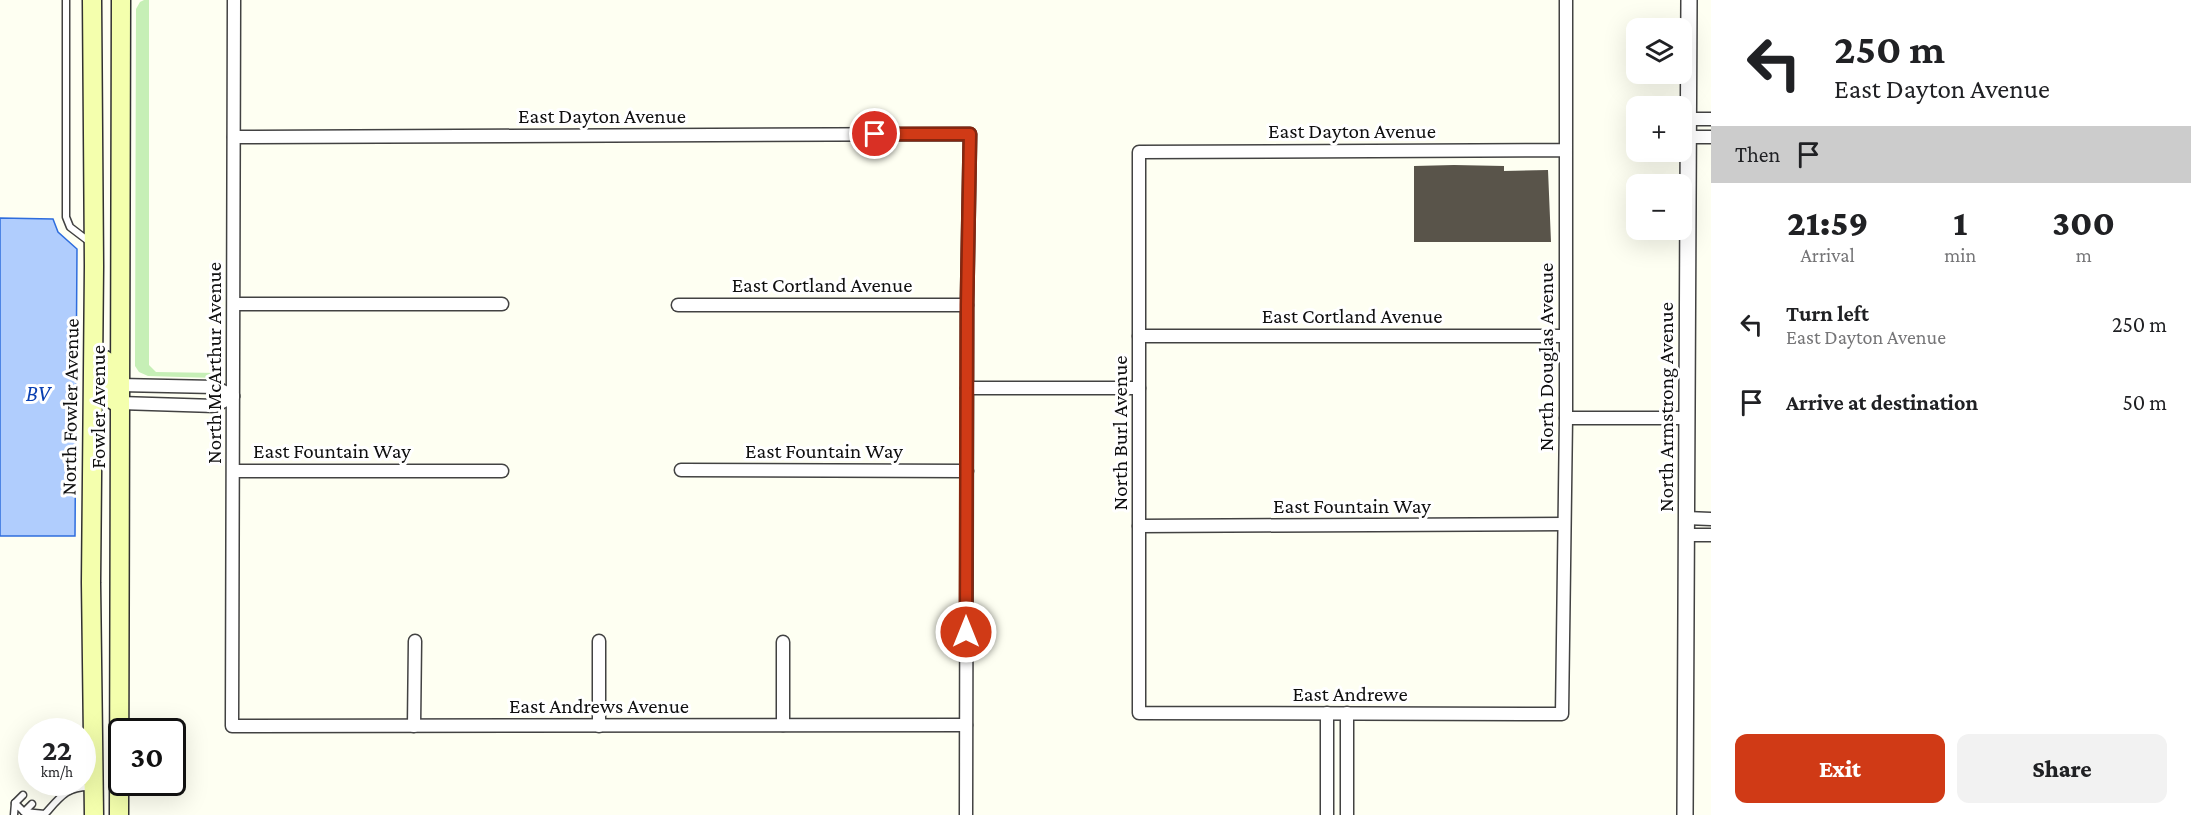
<!DOCTYPE html>
<html lang="en">
<head>
<meta charset="utf-8">
<style>
  :root { --surface:#fff; --page:#f2f2f2; --text:#202124; --muted:#757577; --accent:#d03a16 }
  body { margin:0; font-family:"Crimson Pro",serif; background:var(--page); color:var(--text); height:100vh; display:flex; flex-direction:column; font-size:22px; white-space:nowrap }
  * { box-sizing:border-box; margin:0 }
  p { font-size:20px; color:var(--muted) }
  .icon { flex:none; width:33px; height:33px; fill:none; stroke:currentColor; stroke-width:2; stroke-linecap:round; stroke-linejoin:round }
  .map { position:relative; flex:1; overflow:hidden }
  .panel { display:flex; flex-direction:column; background:var(--surface); width:480px }
  .panel>* { flex:none }
  .hud { background:#fff; color:var(--text); overflow:hidden }
  .fabs { position:absolute; left:1626px; top:18px; display:grid; gap:12px }
  .fabs a { display:grid; place-items:center; width:66px; height:66px; border-radius:12px; background:var(--surface); box-shadow:0 6px 24px #0002; font-size:30px }
  .speed { position:absolute; left:18px; top:718px; display:flex; gap:12px; font-size:30px; font-weight:700; text-align:center }
  .speed>* { display:grid; place-content:center; width:78px; height:78px; border-radius:50%; background:var(--surface); box-shadow:0 6px 24px #0002; line-height:1 }
  .speed small { font-size:15px; font-weight:400 }
  .speed .limit { border:3px solid #111; border-radius:9px; background:#fff; color:#111 }
  .pin { position:absolute; display:grid; place-items:center; width:51px; height:51px; color:#fff; margin:-26px; border:3px solid #fff; border-radius:50%; box-shadow:0 2px 6px #0007 }
  .me { position:absolute; width:66px; margin:-33px; rotate:0deg; stroke-linejoin:round; filter:drop-shadow(0 0 4px #0008) }
  .turn { display:flex; align-items:center; gap:21px; height:126px; padding:0 24px; font-size:27px }
  .turn .icon { width:78px; height:78px; stroke-width:2.5 }
  .turn b { display:block; font-size:42px; line-height:51px }
  .then { display:flex; align-items:center; height:57px; padding:0 24px; background:#0003; gap:12px; font-size:22px }
  .eta { display:flex; justify-content:space-evenly; align-items:center; height:102px; text-align:center }
  .eta b { font-size:36px; font-weight:800; line-height:42px }
  .primary-button { display:flex; gap:12px; margin-top:auto; padding:12px 24px }
  .primary-button a { flex:1; height:69px; border-radius:12px; background:var(--accent); color:#fff; font-size:24px; font-weight:800; line-height:69px; text-align:center }
  .primary-button a+a { background:var(--page); color:var(--text) }
  ul { padding:0; list-style:none }
  li { display:flex; align-items:center; gap:18px; height:78px; padding:0 24px }
  li div { flex:1 }
  li b { display:block; font-size:22px }
  li em { font-style:normal }
  main { display:flex; flex:1; min-height:0 }
  .map>svg:first-child { display:block }
  .green { fill:#c6efb6 }
  .water { fill:#b0cdfd; stroke:#2e6ddd; stroke-width:1.5 }
  .building { fill:#59544a }
  .lines { fill:none; stroke-linecap:round; stroke-linejoin:round }
  .service-casing { stroke:#424242; stroke-width:9 }
  .minor-casing { stroke:#424242; stroke-width:15 }
  .tertiary-casing { stroke:#424242; stroke-width:18 }
  .secondary-casing { stroke:#313131; stroke-width:21 }
  .service { stroke:#fff; stroke-width:6 }
  .minor { stroke:#fff; stroke-width:12 }
  .tertiary { stroke:#fff; stroke-width:15 }
  .secondary { stroke:#f4ffad; stroke-width:18 }
  .route-casing { stroke:#87260e; stroke-width:15 }
  .route { stroke:#d03a16; stroke-width:10 }
  .labels { text-anchor:middle; dominant-baseline:central; stroke-width:6; stroke-linejoin:round; paint-order:stroke }
  .street-label { font-size:21px; fill:#0f0f0f; stroke:#fff }
  .water-label { font-size:22px; font-style:italic; fill:#093fb1; stroke:#fff }
</style>
</head>
<body>
<main>
<div class="map">
<svg width="1711" height="815" viewBox="0 0 1711 815">
  <rect width="100%" height="100%" fill="#fefff2"/>
  <polygon class="green" points="144,0 149,0 149,365 156,372 219,373 214,378 148,376 139,372 135,366 136,9 140,2"/>
  <polygon class="water" points="0,218 53,219 58,232 77,249 75,536 0,536"/>
  <polygon class="building" points="1454,165 1504,166 1504,171 1548,170 1551,242 1414,242 1414,166"/>
  <g class="lines">
    <g class="service-casing">
      <g id="service">
        <polyline points="66,0 66,217 70,227 91,243"/>
        <polyline points="54,783 64,793"/>
        <polyline points="15,803 23,795"/>
        <polyline points="24,812 32,804"/>
        <path d="M14 815 15 803 24 812 45 814C60 797 67 786 91 787"/>
      </g>
    </g>
    <g class="minor-casing">
      <g id="minor">
        <polyline points="234,0 232,726 966,725"/>
        <polyline points="1689,119 1711,119"/>
        <polyline points="234,137 970,134 967,305 966,815"/>
        <polyline points="1689,137 1711,137"/>
        <polyline points="1566,150 1139,152 1139,713 1562,714 1566,418 1566,0"/>
        <polyline points="234,304 502,304"/>
        <polyline points="678,305 967,305"/>
        <polyline points="1139,336 1565,336"/>
        <polyline points="120,385 215,387 233,396"/>
        <polyline points="967,388 1139,388"/>
        <polyline points="120,403 215,406 233,396"/>
        <polyline points="1566,418 1686,418"/>
        <polyline points="681,470 967,471"/>
        <polyline points="234,471 502,471"/>
        <polyline points="1686,518 1711,519"/>
        <polyline points="1139,526 1564,524"/>
        <polyline points="1686,535 1711,535"/>
        <polyline points="1327,713 1327,815"/>
        <polyline points="1347,713 1347,815"/>
        <polyline points="783,725 783,642"/>
        <polyline points="414,726 415,641"/>
        <polyline points="599,726 599,641"/>
      </g>
    </g>
    <g class="tertiary-casing">
      <polyline id="tertiary" points="1685,815 1689,0"/>
    </g>
    <g class="secondary-casing">
      <g id="secondary">
        <polyline points="92,0 94,266 91,583 94,815"/>
        <path d="M105 360C105 375 102 399 120 403"/>
        <polyline points="119,815 121,0"/>
      </g>
    </g>
    <use href="#service" class="service"/>
    <use href="#minor" class="minor"/>
    <use href="#tertiary" class="tertiary"/>
    <use href="#secondary" class="secondary"/>
  </g>
  <g class="lines">
    <g class="route-casing">
      <polyline id="route" points="875,134 970,134 967,305 966,632"/>
    </g>
    <use href="#route" class="route"/>
  </g>
  <g class="labels">
    <g class="street-label">
      <text x="602" y="116">East Dayton Avenue</text>
      <text x="1352" y="131">East Dayton Avenue</text>
      <text x="822" y="285">East Cortland Avenue</text>
      <text x="1352" y="316">East Cortland Avenue</text>
      <text transform="translate(1546 357) rotate(-90)">North Douglas Avenue</text>
      <text transform="translate(214 363) rotate(-90)">North McArthur Avenue</text>
      <text transform="translate(70 407) rotate(-89)">North Fowler Avenue</text>
      <text transform="translate(98 407) rotate(-90)">Fowler Avenue</text>
      <text transform="translate(1666 407) rotate(-90)">North Armstrong Avenue</text>
      <text transform="translate(1120 433) rotate(-90)">North Burl Avenue</text>
      <text x="332" y="451">East Fountain Way</text>
      <text x="824" y="451">East Fountain Way</text>
      <text x="1352" y="506">East Fountain Way</text>
      <text x="1350" y="694">East Andrewe</text>
      <text x="599" y="706">East Andrews Avenue</text>
    </g>
    <g class="water-label">
      <text x="38" y="393">BV</text>
    </g>
  </g>
</svg>
<div class="fabs">
<a><svg class="icon" aria-label="layers" viewBox="0 0 24 24"><path d="M12 4l9 5-9 5-9-5zM3 14l9 5 9-5"/></svg></a>
<a>+</a>
<a>−</a>
</div>
<div class="speed"><div>22<small>km/h</small></div><div class="limit">30</div></div>
<div class="pin" style="left:875px;top:134px;background:#d93025"><svg class="icon" aria-label="arrive" viewBox="0 0 24 24"><path d="M6 21V4h12l-3 4 3 4H6"/></svg></div>
<svg class="me" style="left:966px;top:632px" viewBox="-20 -20 40 40"><circle r="17" fill="#d03a16" stroke="#fff" stroke-width="3"/><path d="M0-11L8 9 0 5-8 9z" fill="#fff"/></svg>
</div>
<section class="panel">
<div class="hud">
<div class="turn"><svg class="icon" aria-label="left" viewBox="0 0 24 24"><path d="M17 20v-9H6M10 6l-5 5 5 5"/></svg><div><b>250 m</b>East Dayton Avenue</div></div>
<div class="then">Then<svg class="icon" aria-label="arrive" viewBox="0 0 24 24"><path d="M6 21V4h12l-3 4 3 4H6"/></svg></div>
</div>
<div class="eta">
<div><b>21:59</b><p>Arrival</p></div>
<div><b>1</b><p>min</p></div>
<div><b>300</b><p>m</p></div>
</div>
<ul>
<li><svg class="icon" aria-label="left" viewBox="0 0 24 24"><path d="M17 20v-9H6M10 6l-5 5 5 5"/></svg><div><b>Turn left</b><p>East Dayton Avenue</p></div><em>250 m</em></li>
<li><svg class="icon" aria-label="arrive" viewBox="0 0 24 24"><path d="M6 21V4h12l-3 4 3 4H6"/></svg><div><b>Arrive at destination</b></div><em>50 m</em></li>
</ul>
<div class="primary-button"><a>Exit</a><a>Share</a></div>
</section>
</main>
</body>
</html>
